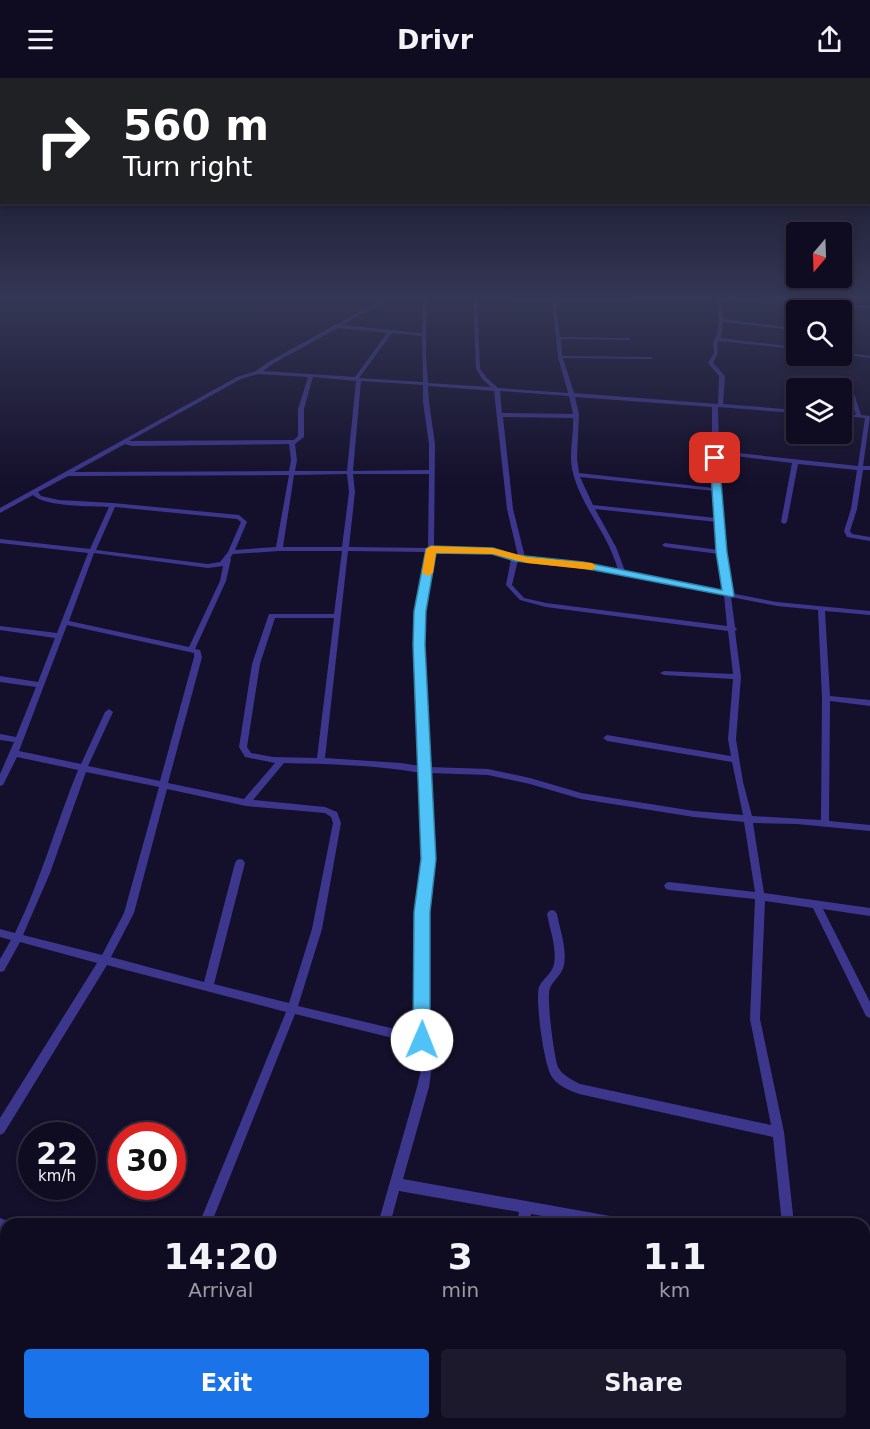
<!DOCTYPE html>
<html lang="en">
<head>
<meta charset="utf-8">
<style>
  :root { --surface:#0f0b20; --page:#1d192d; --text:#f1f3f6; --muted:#9b9ba5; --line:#2f2b3e; --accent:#1a73e8 }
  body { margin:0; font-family:"DejaVu Sans",sans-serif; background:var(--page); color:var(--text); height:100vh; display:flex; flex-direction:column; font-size:22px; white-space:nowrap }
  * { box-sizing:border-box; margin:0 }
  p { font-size:20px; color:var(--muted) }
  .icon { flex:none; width:33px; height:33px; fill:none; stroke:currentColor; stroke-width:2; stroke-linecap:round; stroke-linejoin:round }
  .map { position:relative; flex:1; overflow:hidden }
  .drawer { position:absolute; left:0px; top:1140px; width:870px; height:212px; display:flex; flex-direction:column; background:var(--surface); border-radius:18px 18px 0 0; box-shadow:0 3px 9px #0003,0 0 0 2px var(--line) }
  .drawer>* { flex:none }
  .hud { position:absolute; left:0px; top:0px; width:870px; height:126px; box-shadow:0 3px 9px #0003,0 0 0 2px var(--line); background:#202124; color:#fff; overflow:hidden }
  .needle { width:39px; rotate:199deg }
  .fabs { position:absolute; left:786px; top:144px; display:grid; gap:12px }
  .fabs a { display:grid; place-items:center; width:66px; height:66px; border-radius:6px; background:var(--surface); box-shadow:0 3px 9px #0003,0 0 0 2px var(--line); font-size:30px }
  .speed { position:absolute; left:18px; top:1044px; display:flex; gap:12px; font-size:30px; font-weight:700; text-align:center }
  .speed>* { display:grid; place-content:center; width:78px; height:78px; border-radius:50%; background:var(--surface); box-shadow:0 3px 9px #0003,0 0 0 2px var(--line); line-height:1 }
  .speed small { font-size:15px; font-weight:400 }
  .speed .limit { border:9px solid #d22; background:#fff; color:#111 }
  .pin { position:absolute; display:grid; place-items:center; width:51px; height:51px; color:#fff; margin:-26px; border-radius:12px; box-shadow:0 3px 9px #0006 }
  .me { position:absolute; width:66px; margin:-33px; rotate:1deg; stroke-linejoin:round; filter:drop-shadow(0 0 4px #0008) }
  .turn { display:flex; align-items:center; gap:21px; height:126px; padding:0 24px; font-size:27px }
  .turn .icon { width:78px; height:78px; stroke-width:2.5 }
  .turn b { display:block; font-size:42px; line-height:51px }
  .eta { display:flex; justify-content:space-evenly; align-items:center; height:102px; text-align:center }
  .eta b { font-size:36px; font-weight:800; line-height:42px }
  .action { display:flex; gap:12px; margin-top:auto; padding:12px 24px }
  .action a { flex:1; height:69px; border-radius:6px; background:var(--accent); color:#fff; font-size:24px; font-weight:800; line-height:69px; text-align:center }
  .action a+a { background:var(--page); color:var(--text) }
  header { display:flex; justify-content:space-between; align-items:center; height:78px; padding:0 24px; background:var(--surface); font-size:27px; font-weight:800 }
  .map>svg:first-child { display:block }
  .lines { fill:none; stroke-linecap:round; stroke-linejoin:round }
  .minor { fill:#3c378d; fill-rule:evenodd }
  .route { fill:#4fc3f7; stroke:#337fa1; stroke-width:1.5 }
  .slow { fill:#f59e0b }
</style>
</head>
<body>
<header><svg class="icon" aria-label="menu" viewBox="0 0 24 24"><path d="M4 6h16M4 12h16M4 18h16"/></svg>Drivr<svg class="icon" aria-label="share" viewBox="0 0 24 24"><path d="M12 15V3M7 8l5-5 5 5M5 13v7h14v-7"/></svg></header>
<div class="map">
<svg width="870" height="1351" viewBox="0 0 870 1351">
  <rect width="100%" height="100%" fill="#140f2b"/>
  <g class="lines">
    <g class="minor">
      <path d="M387 219H392L342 247 422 255 423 219H427L426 278 428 305 491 309 483 302 476 291 473 219H477L480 291 487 300 498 310 568 315 558 279 552 224 512 225 510 224 508 219H512L514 223 551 222V219H555L556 222 717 221V219H721V221L870 228V230L722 223 723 241 793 250 795 251 793 252 723 244 721 260 796 269V271L719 263 717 265 718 275 713 285 725 298 723 326 796 332V335L718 329 719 373 858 388 865 340 842 338V335L856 337 845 302 850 303 861 337 870 338 863 388H870V392H863L857 431 850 453 852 456 870 459V463L847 459 844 453 851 431 857 392 798 386 787 444 784 446 781 444 792 385 718 376V377L725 474 730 515 777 524 870 533V537L825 533 830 618 870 622V628L830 623 829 743 870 747V753L797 746 753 745 764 815 870 830V838L823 831 870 924V940L866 938 813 830 765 823 760 941 784 1054 794 1146H782L773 1059 579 1016C569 1012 558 1008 552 999 544 988 535 922 539 909 543 900 552 896 554 886 557 870 550 852 547 836L549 833 552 832 555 833 557 836C560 852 567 870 564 887 562 897 554 901 550 910 546 918 554 979 558 989 562 997 572 1002 580 1006L771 1047 750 941 755 821 669 812 666 811 664 808 666 805 669 804 755 814 744 744 694 739 581 721 530 706 488 697 429 695 434 781 427 834 426 962 432 988 429 1009 403 1101 621 1140 625 1142 627 1146H587L531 1136 529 1146H517L519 1134 399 1113 390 1146H378L417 1009 422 988 417 966 295 936 211 1146H199L286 934 107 887 4 1055 0 1057V1040L97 885 20 864 4 893 0 894V881L11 862 0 859V851L15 855C41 802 56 746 78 692L17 679 3 707 0 708V696L14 664 0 662V656L16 659 36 609 0 604V598L38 604 55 560 0 552V548L57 555 88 475 0 465V461L90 471 109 429C92 428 45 429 33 417L0 435V430L237 299 256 293 270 283 333 248V247H336ZM717 223C718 237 721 253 713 265L714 275 708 285 719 298 718 326 574 315 563 280 651 281 653 280 651 279 562 278 561 261 629 262 631 261 629 260 560 259 556 224ZM338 250 387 255 355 299 263 293 274 285ZM392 255 422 258 423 304 359 300ZM258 296 308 299 298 331V358L294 362 129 363 241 301ZM313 299 356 303 347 393H295L297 382 295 366 304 359V331ZM361 303 423 307V324L429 366V392L353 393ZM428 308 494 313 507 431 518 478 493 471 434 470 435 366 429 324ZM500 313 569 318 573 336 502 335ZM575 319 712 329V377L714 410 579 395 577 380 579 336ZM503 339 573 340C574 358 568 377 573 395 582 430 609 457 618 492L583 485 525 479 513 431ZM125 366 132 368 289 366 291 382 289 393 74 394ZM347 396 349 414 342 469H283L294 397ZM353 396H429L428 470 349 469 355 414ZM289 397 276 469 235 472 247 444 239 437 113 425 59 422 41 418 38 414 68 398ZM580 399 715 413 716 440 593 427ZM115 429 237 441 241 444 228 474 220 484 208 486 96 472ZM595 431 717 444 719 472 665 465 662 467 665 469 719 476 723 513 625 493 616 469ZM279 473H342L334 536H269L252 586 239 669 245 679 275 685 244 721 168 705 202 579 200 572 195 571 226 503 231 481 230 480 233 476ZM348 473 427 474 416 533 415 567 420 688 401 685 325 680ZM434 474 492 475 511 481 506 507 520 522 546 529 728 553 733 596 664 593 660 595 664 597 733 601 728 661 731 678 607 657 603 660 607 663 732 684 743 737 694 733 581 715 530 700 488 691 429 689 423 567 424 533ZM94 475 208 490 223 488 220 503 189 569 69 543ZM518 482 583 489 724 517 727 548 546 525 524 520 512 507ZM731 519 777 528 818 532 822 620 821 742 752 738 743 704 736 661 741 599 735 553 737 551 735 549ZM275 540H334L317 680 273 679 251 675 247 669 260 586ZM67 547 194 575V579L160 703 88 688 113 634 109 631 105 634 81 686 19 673ZM284 685C329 686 376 687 421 695L424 781 417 834 416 956 298 928 322 851 341 745 337 734 325 729 253 722ZM86 694 159 709 124 835 102 877 23 857 50 795ZM167 711 246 728 325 735 331 739 333 745 312 851 289 925 214 906 245 785 243 782 240 781 237 782 235 785 204 904 111 879 134 835Z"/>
      <polygon points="842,274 870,278 870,280 842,276"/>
      <polygon points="0,1140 10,1144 11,1146 6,1146 6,1154 0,1152"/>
      <polygon points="864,1174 870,1175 870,1187 864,1186"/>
      <polygon points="321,1346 335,1346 333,1351 319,1351"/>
      <polygon points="478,1346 492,1346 491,1351 477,1351"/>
      <polygon points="798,1346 812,1346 813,1351 799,1351"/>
    </g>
  </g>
  <linearGradient id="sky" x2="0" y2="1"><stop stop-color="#0b0818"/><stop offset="0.54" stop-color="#343755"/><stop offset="1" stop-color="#343755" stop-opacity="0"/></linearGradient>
  <rect width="870" height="408" fill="url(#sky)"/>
  <polygon class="route" points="715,377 719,380 727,474 734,517 733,519 583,490 515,483 492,476 436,475 426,533 425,567 436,781 430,834 430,962 428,968 422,970 415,968 413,962 414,834 421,781 413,567 414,533 426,471 431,468 493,470 516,477 583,484 722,512 716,474 710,380"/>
  <polygon class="slow" points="431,468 493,470 527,479 592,485 597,489 592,492 527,485 493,476 436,475 433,495 428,498 422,495 426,471"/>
</svg>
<div class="fabs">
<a><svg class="needle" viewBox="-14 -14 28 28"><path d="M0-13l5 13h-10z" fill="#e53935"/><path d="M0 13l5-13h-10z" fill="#9b9ba5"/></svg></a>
<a><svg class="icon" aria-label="search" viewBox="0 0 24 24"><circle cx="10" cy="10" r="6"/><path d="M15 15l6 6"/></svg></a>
<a><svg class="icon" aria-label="layers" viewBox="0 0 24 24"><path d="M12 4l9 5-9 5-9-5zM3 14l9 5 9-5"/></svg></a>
</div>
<div class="speed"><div>22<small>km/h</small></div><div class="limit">30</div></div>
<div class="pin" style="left:715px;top:380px;background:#d93025"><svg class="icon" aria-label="arrive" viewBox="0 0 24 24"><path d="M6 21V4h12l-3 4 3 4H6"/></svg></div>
<svg class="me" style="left:422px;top:962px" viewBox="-20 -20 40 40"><circle r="19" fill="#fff"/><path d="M0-13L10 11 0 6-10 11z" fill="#4fc3f7"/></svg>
<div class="hud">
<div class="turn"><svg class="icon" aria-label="right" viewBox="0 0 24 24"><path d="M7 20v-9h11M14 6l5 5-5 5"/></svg><div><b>560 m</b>Turn right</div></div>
</div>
<section class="drawer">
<div class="eta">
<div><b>14:20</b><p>Arrival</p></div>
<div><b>3</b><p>min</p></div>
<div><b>1.1</b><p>km</p></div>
</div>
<div class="action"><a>Exit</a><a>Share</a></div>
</section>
</div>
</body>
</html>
